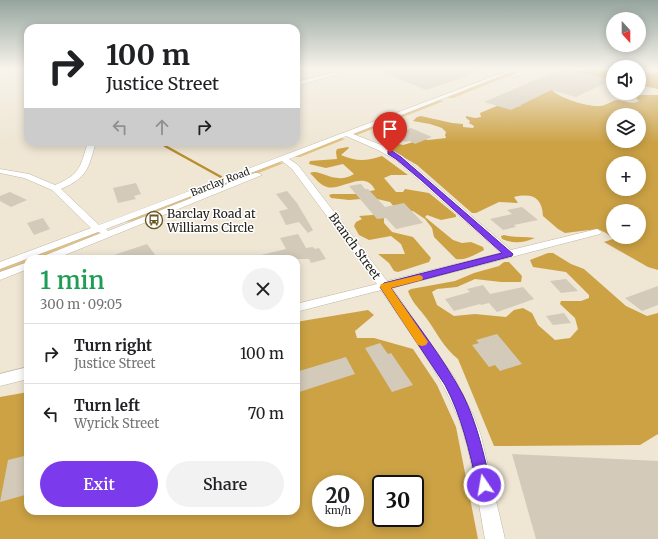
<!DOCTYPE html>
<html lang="en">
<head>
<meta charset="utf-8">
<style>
  :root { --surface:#fff; --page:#f2f2f2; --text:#202124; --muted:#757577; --line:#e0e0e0; --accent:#7c3aed }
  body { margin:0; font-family:Merriweather,serif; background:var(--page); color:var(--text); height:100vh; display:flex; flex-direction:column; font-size:15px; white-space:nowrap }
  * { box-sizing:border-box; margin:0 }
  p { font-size:13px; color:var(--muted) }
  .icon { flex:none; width:22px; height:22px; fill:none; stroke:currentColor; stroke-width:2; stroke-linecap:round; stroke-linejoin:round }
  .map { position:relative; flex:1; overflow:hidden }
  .sheet { position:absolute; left:24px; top:255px; width:276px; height:260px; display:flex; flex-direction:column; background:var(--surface); border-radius:12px; box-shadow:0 2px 10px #0003 }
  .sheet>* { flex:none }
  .top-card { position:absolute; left:24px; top:24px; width:276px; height:122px; border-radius:12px; box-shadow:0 2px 10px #0003; background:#fff; color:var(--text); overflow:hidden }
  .needle { width:26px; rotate:159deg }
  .buttons { position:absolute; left:606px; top:12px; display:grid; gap:8px }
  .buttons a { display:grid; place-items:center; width:40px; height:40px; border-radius:50%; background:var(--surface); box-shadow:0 2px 10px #0003; font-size:20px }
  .speed { position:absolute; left:312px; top:475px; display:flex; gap:8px; font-size:20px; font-weight:700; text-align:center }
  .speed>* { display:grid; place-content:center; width:52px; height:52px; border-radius:50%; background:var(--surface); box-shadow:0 2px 10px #0003; line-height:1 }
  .speed small { font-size:10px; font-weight:400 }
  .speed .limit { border:2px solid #111; border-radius:6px; background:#fff; color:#111 }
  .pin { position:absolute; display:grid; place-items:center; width:34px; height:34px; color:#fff; margin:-41px -17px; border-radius:50% 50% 50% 0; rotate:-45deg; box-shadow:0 0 4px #0007 }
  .pin .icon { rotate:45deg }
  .me { position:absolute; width:44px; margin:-22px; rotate:348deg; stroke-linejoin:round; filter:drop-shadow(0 0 3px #0008) }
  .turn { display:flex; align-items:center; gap:14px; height:84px; padding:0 16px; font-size:18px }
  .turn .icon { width:52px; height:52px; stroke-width:2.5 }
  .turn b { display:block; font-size:28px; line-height:34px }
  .lanes { display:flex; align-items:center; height:38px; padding:0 16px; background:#0003; justify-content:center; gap:20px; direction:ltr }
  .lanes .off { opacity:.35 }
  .round { display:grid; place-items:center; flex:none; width:42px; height:42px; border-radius:21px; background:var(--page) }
  .overview { display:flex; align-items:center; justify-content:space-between; height:68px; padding:0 16px }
  h1 { font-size:24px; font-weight:600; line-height:30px; color:#1e9e55 }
  .cta { display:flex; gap:8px; margin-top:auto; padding:8px 16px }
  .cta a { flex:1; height:46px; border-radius:24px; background:var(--accent); color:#fff; font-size:16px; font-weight:600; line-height:46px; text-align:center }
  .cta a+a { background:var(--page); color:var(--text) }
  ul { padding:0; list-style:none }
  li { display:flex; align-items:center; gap:12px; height:60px; padding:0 16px; border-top:1px solid var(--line) }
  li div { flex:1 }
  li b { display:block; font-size:15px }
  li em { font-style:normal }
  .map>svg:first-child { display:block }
  .green { fill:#e3c17e }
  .forest { fill:#cca245; fill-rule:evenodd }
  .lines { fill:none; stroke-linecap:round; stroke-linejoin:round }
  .stream { stroke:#b88f2f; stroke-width:2.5 }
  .building { fill:#d3cab9 }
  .street-casing { stroke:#beb6a5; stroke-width:1 }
  .street { fill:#fff; fill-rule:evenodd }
  .route { fill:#7c3aed; stroke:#51269a }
  .slow { fill:#f59e0b }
  .labels { text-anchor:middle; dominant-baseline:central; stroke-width:3; stroke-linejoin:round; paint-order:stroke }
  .far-street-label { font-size:10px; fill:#24211b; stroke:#fff }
  .poi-label { font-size:12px; fill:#24211b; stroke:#fff; text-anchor:start }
  .street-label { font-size:12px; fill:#24211b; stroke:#fff }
</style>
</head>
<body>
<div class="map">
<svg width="658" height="539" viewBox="0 0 658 539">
  <rect width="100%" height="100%" fill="#efe6d4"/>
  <g class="green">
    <polygon points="511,72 516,73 453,98 447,98"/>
    <polygon points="439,100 444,101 357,135 353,134"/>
    <polygon points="341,138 345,139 300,157 293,157"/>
    <polygon points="278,162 284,163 135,221 125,222 125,221"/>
    <polygon points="96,231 100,232 97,236 37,259 28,259 28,263 0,274 0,269"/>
  </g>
  <g class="forest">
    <polygon points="578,68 613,68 613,79 595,77 578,85 528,73 566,82 578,71 588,71"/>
    <polygon points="639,68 644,69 641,71 652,74 658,72 658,89 639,85"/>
    <path d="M534 86 555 90 553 91C562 99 588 107 600 106 606 106 612 100 618 100 626 101 632 105 639 101L635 97 640 95H658V270L648 267 604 242 613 239 606 233 598 229 565 233 558 229 543 216C542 197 532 193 514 197L518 203 499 202 476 213H472L417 165 381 144 383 140 403 145 417 141 402 134 390 133 387 131 394 129 414 133 420 138 428 140 446 138 445 135 446 132 442 128 430 124 413 121 417 117 421 116 452 123 463 124V127L473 128 474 126 469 123 470 121 466 118V116L475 118 481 117 480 113 499 105 513 107 521 106 500 94 510 96ZM613 115H639V141H613ZM613 163H639V189H613ZM613 211H639V237H613Z"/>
    <path d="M348 147 349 148 341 155C357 162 366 161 382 156L408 175H391L384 178 396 192H403L405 189 429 193 456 215V217L441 220 427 215 425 217 453 240 462 243 471 242 483 247 484 250C476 254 465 261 456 259L434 237 432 228 425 219 413 211 384 216V223L392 232 413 237 431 258 429 262 398 272 394 271 389 263 378 254H405L401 244 391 236 369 240 359 235 354 226 356 222 362 219 359 216 386 214 397 210 390 202 373 198 349 200 331 198 329 195 332 194H356L375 190C365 169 342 191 327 187 320 185 315 178 310 173 320 168 335 186 354 174L343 164 326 168 309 164 310 161 337 159 336 152 337 149Z"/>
    <path d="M504 235C515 238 525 236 535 238 523 243 514 244 502 239L501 236Z"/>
    <path d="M548 253H553L571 264 584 269 626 306 647 316 658 313V434L640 445 494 446 458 359C444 348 437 333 427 319 420 309 412 303 408 291L411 289 455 281 474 273 499 266 504 262H509L522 276 521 282H501L475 279 457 287 437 289 432 292 437 305 454 316 475 314 506 317 514 310 523 308 532 313 538 325 555 340 570 338 578 329 575 318 560 304 561 301H581L589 298V295L566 272 533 267 530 260Z"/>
    <path d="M368 310 374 315 355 331 357 338H374L413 349 437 385 456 427 478 539H0V397L28 392V511H296V322ZM321 484H355V518H321ZM381 484H415V518H381Z"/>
  </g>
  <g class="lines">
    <polyline class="stream" points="165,146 221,177"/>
  </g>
  <g class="building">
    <polygon points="373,68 484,68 485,70 426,90"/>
    <polygon points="563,68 612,80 576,97 551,90 511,110 484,102"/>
    <polygon points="411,128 432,137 415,144 410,141 406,142 391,136"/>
    <polygon points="136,183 141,194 134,196 136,199 118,203 113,188"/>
    <polygon points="361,184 365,189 368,189 385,207 404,203 423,223 396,229 386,218 377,219 349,186"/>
    <polygon points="287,191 297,203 313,230 308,233 299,222 286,225 279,211 288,209 276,194"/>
    <polygon points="10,192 27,200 11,207 0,201 0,196"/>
    <polygon points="522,207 538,220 514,225 516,227 503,230 490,219 512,214 507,210"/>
    <polygon points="43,218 50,229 34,235 27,223"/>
    <polygon points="298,234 306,248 313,247 315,249 319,248 326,259 311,263 309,259 262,259 261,255 286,249 280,238"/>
    <polygon points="147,244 158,259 109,259 108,257"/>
    <polygon points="566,279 578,291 561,293 550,281"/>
    <polygon points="483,285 490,294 523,287 534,299 497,312 489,303 481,305 480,304 454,311 445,299 470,292 467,289"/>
    <polygon points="658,286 658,305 642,311 625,298"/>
    <polygon points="564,313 571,323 553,325 546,316"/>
    <polygon points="497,334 522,364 500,371 495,365 489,367 472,345 479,343 476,340"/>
    <polygon points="380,343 388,354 391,353 413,385 392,392 365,348"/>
    <polygon points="346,357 355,374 296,393 296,372"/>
    <polygon points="512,454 658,461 658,539 536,539"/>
    <polygon points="28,455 28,481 25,495 0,502 8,460"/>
  </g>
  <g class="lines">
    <g class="street-casing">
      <g id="street">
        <polygon points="10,68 10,69 0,71 0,69"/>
        <polygon points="351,68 358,68 296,86 296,82"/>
        <path d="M515 68H521L353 134 384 146 402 156 511 250 597 229 602 232 600 234 392 288 454 377 474 417 481 436 505 539H485C478 501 472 453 458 417 440 372 408 331 381 290L296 312V304L377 284 292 169 282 161 106 229 108 231 255 173H258L262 175 55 259H40L41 257 101 233 98 232 0 269V262L91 228 52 190 24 178 0 173V169L29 174 55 185C81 174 80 167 88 142H96C88 169 88 177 61 189L99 225ZM346 136 378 150 396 160 501 253 387 281 298 165 289 159Z"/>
        <polygon points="528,68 534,68 515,77 510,76"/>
        <path d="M133 142H174C167 146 140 146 133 142Z"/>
        <polygon points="28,262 28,269 0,280 0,272"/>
        <polygon points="28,367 28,379 0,386 0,374"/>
      </g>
    </g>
    <use href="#street" class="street"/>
  </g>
  <linearGradient id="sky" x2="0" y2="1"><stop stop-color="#95a59e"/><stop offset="0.48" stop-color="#f8f4ec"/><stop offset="1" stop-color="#f8f4ec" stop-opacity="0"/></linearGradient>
  <rect width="658" height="143" fill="url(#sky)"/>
  <path class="route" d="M388 151H392L401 157 513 254 512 256 391 288C415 323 443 357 463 395 477 423 484 455 491 485L489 490 484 492 479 490 477 485C469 450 462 417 445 385L380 287 384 283 502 253 421 180 396 159 388 154Z"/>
  <polygon class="slow" points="419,275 422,276 423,278 422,280 391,288 426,339 428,342 426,345 422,346 418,345 380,287 381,284"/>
  <defs>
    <g id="bus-ring" transform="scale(0.9)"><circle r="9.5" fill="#fff" stroke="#6b5524" stroke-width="1.5"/><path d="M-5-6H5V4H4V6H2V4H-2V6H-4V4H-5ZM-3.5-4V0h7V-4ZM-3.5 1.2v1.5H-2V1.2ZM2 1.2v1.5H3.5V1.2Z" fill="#6b5524"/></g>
  </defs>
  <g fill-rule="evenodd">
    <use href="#bus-ring" x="154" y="220"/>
  </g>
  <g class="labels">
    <g class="far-street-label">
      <text transform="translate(220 182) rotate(-21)">Barclay Road</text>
    </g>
    <g class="poi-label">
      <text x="167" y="213">Barclay Road at<tspan x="167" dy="14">Williams Circle</tspan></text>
    </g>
    <g class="street-label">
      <text transform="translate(355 246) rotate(54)">Branch Street</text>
    </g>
  </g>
</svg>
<div class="buttons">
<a><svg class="needle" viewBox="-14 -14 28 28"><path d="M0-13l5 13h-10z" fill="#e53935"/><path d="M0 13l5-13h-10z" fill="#757577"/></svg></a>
<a><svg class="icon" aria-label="sound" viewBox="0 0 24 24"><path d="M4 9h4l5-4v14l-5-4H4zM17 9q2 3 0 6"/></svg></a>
<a><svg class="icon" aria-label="layers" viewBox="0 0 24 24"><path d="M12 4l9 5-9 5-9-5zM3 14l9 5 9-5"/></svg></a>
<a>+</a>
<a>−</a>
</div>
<div class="speed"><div>20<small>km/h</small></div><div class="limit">30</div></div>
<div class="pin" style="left:390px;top:153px;background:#d93025"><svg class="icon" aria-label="arrive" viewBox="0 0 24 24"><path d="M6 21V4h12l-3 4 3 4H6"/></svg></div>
<svg class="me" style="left:484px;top:485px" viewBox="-20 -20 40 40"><circle r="17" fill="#7c3aed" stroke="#fff" stroke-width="3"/><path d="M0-11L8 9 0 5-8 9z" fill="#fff"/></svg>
<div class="top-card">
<div class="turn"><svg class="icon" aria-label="right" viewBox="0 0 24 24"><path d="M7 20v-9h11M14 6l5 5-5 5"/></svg><div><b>100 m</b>Justice Street</div></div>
<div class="lanes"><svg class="icon off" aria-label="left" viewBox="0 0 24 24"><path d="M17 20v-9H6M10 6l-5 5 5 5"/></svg><svg class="icon off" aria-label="ahead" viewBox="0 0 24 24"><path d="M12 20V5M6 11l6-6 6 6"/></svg><svg class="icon" aria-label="right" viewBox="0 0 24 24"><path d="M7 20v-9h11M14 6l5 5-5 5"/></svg></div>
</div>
<section class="sheet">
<div class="overview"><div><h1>1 min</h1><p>300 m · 09:05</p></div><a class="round"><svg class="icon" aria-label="close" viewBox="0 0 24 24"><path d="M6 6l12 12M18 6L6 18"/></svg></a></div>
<ul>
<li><svg class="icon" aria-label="right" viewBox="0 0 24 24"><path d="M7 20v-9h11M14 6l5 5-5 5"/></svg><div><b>Turn right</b><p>Justice Street</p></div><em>100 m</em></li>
<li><svg class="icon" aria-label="left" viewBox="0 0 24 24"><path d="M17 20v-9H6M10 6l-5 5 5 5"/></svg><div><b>Turn left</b><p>Wyrick Street</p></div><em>70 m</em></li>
</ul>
<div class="cta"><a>Exit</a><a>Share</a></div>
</section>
</div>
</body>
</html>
